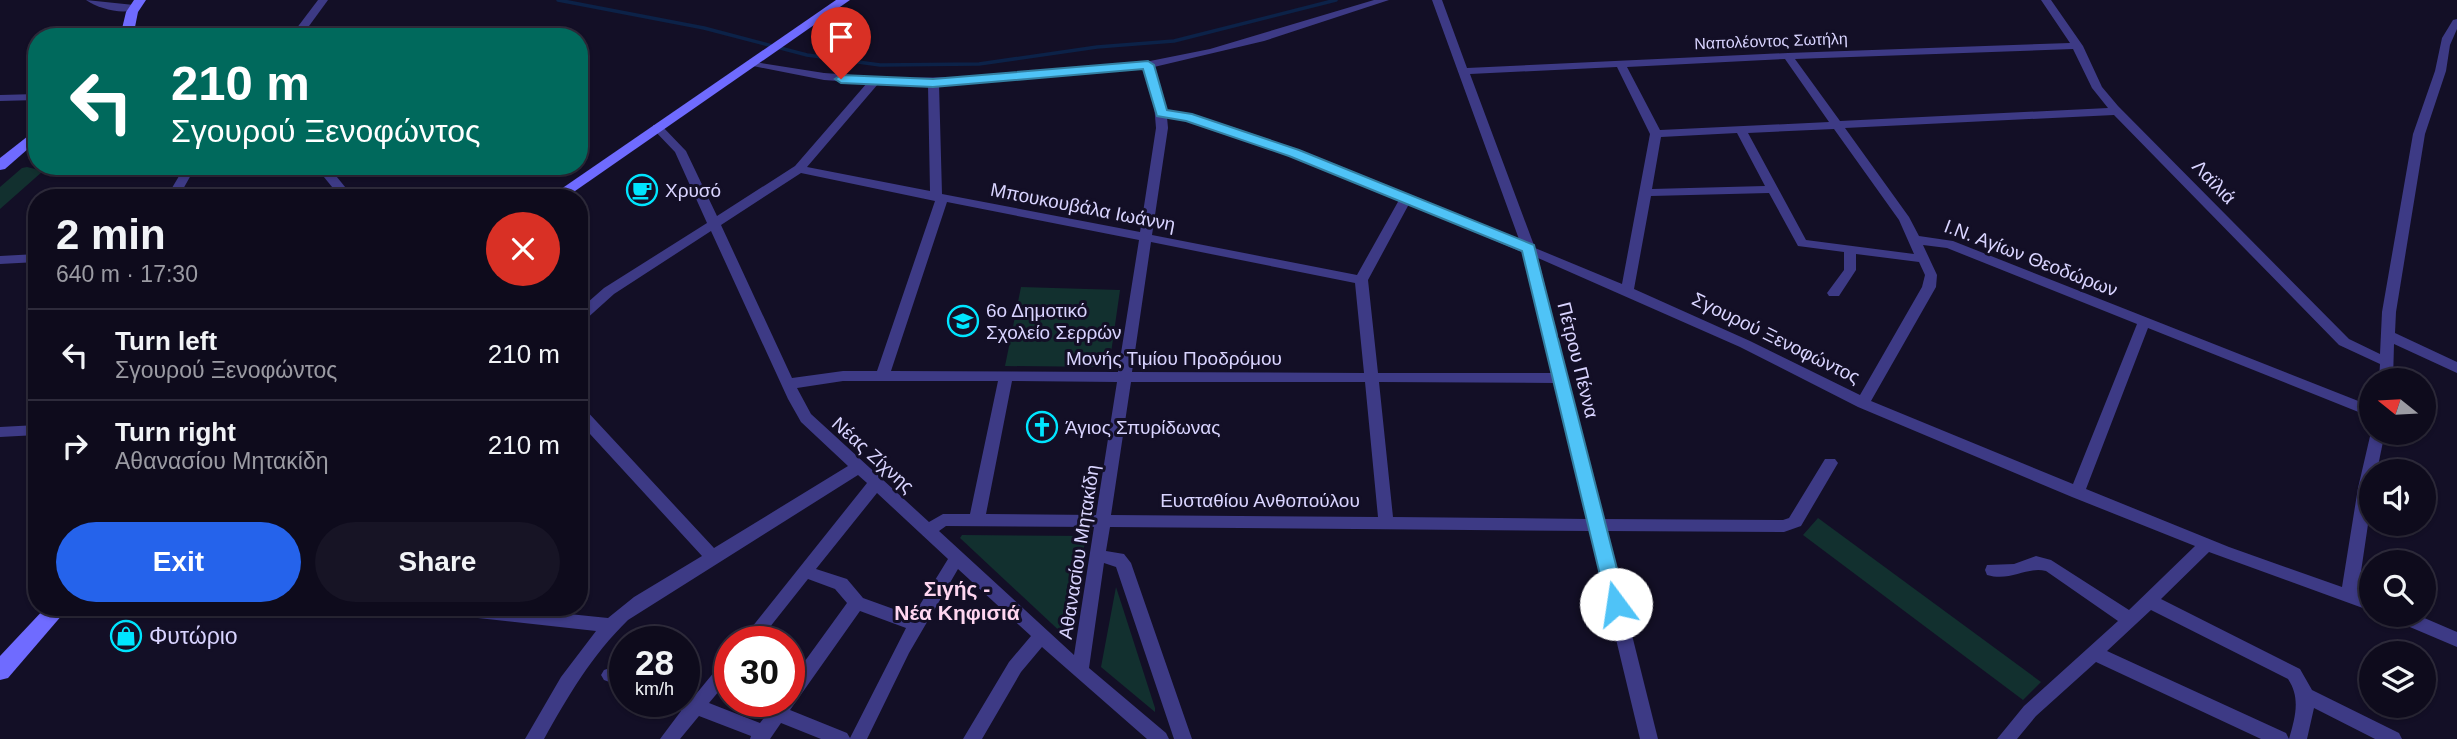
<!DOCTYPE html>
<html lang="en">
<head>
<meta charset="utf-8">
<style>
  :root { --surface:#0e0b1c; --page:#171425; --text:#f1f3f6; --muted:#9b9ba3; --line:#2e2b3b; --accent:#2563eb }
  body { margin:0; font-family:Arial,sans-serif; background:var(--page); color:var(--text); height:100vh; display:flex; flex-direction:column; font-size:26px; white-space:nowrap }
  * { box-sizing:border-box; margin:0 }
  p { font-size:23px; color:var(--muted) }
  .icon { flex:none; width:38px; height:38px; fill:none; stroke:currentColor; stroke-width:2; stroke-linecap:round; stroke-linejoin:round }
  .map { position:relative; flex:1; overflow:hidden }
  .panel { position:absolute; left:28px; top:189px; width:560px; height:427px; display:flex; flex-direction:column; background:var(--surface); border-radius:28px; box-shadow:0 2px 5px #0004,0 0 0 2px var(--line) }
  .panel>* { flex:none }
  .guide { position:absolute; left:28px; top:28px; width:560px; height:147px; border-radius:28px; box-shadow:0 2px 5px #0004,0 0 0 2px var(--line); background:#00695c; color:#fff; overflow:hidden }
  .needle { width:46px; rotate:288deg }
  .buttons { position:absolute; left:2359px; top:368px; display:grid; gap:14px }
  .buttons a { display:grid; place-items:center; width:77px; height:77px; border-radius:50%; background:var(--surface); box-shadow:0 2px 5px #0004,0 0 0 2px var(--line); font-size:35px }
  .speed { position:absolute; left:609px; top:626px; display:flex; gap:14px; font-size:35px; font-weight:700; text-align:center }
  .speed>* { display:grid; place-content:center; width:91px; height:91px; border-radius:50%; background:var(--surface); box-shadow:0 2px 5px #0004,0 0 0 2px var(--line); line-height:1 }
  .speed small { font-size:18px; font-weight:400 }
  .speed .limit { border:10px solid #d22; background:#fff; color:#111 }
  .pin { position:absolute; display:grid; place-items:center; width:60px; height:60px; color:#fff; margin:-72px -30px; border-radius:50% 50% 50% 0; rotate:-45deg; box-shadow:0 0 7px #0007 }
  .pin .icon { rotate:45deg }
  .me { position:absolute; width:77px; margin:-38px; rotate:346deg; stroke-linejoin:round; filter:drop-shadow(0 0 5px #0008) }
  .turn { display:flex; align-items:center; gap:24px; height:147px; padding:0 28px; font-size:32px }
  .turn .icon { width:91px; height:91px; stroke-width:2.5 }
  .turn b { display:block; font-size:49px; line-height:60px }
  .round { display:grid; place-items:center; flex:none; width:74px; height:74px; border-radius:37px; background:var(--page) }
  .summary { display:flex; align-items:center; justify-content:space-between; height:119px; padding:0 28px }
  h1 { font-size:42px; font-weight:800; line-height:52px }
  .action { display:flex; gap:14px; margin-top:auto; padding:14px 28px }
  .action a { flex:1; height:80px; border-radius:42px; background:var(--accent); color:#fff; font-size:28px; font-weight:800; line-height:80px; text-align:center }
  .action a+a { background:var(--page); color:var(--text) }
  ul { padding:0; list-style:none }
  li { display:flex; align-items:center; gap:21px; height:91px; padding:0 28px; border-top:2px solid var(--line) }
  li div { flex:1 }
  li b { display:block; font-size:26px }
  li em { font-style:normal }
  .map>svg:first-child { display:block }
  .green { fill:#12302f }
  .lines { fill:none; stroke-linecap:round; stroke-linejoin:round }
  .stream { stroke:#0c2248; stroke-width:3.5 }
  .minor { fill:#3d3a85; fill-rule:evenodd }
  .secondary { fill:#6f6bff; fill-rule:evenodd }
  .route { fill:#4fc3f7; stroke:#337fa1; stroke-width:2 }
  .labels { text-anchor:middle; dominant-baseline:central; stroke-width:6; stroke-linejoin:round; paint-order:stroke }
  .far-street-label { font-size:16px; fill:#d9d4ff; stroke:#130f26 }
  .street-label { font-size:19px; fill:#d9d4ff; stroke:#130f26 }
  .poi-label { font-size:19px; fill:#d9d4ff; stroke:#130f26; text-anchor:start }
  .neighbourhood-label { font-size:21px; font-weight:bold; fill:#ffd6f0; stroke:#130f26 }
  .near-poi-label { font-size:23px; fill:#d9d4ff; stroke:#130f26; text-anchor:start }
</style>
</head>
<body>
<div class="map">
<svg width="2457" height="739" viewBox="0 0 2457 739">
  <rect width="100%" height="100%" fill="#130f26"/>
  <g class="green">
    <polygon points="27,167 43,171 0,209 0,187 22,168"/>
    <polygon points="1021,287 1120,290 1109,367 1005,366"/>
    <polygon points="1818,518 2041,682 2023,700 1803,535"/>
    <polygon points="962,535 1086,536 1069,634 1066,637 960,538"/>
    <polygon points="1116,587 1155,708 1155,712 1101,667"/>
  </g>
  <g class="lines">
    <polyline class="stream" points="558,0 704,28 807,55 880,65 979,64 1097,47 1174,41 1336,0"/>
    <g class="minor">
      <path d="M86 0 134 5 139 8C125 16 99 9 86 0Z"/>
      <polygon points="318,0 328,0 301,37 290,37"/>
      <path d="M1374 0H1389L1264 41 1154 67 1166 111 1203 119 1342 167 1520 242 1432 0H1442L1467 68 1788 53 2070 43 2041 0H2051L2083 46 2102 87 2118 106 2349 339 2380 354 2382 312 2413 134 2435 71 2442 38 2453 20 2457 19V29L2450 45 2446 71 2425 134 2396 312 2395 333 2457 362V373L2394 344 2393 380H2379L2380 364 2339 345 2114 115 1845 128 1909 217 1919 236 1953 241 2371 406V417L2148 328 2086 489 2229 547 2342 587 2358 488 2371 432H2385L2377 471H2371V504L2358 592 2371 597V611L2209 552 2161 599 2300 669 2312 690 2399 733 2402 739H2375L2314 708 2307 739H2289C2295 718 2301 698 2288 679L2151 610 2107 651 2286 733 2289 739H2261L2096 662 2036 716 2017 739H1997L2024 706 2118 621 2046 571C2027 566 2011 582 1987 575L1985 570 1987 565 2014 564 2036 556 2051 560 2129 610 2195 546 2072 497 1858 407 1740 347 1538 258 1603 519 1783 520 1789 518 1825 459H1835L1838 463 1801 526 1784 532 1606 531 1658 739H1640L1590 531 1110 527 1106 551 1124 554 1131 563 1192 739H1174L1116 567 1104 563 1089 668 1166 733 1169 739H1147L1042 647 1021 672 982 739H963L1009 662 1031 636 958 569 909 653 867 739H821L781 723 770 739H750L751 736 699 716 680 739H660L681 711 669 707 666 702H684V697L692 699 724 660 730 658V678L709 703 760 723 776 702H789V683L847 603 835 589 808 579 758 642H740L867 483 858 475 628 620C592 655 568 696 544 739H525L561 677 596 631 423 612 421 607H500L608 618 634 597 702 556 579 422V407L584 408 714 548 848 466 801 422 788 399 711 231 614 294 584 321 579 322V310L604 288 707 223 675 152 653 129V125H661L686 151 717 216 795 166 867 83 824 80 748 65V61L824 73 896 78 969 77 1096 67 1150 61 1210 49ZM2073 49 2092 88 2108 108 1840 121 1795 59ZM1785 59 1829 122 1660 130 1627 67ZM1617 67 1650 134 1622 284 1535 248 1470 74ZM1144 68 1154 104 1156 128 1140 232 942 194 939 84 1042 78ZM878 84 928 85 930 191 807 167ZM1167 117C1243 134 1326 169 1399 200L1357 275 1152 235 1168 128ZM1834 129 1899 220 1914 254 1806 240 1748 133ZM1737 133 1765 186 1652 189 1661 137ZM801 173 935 201 877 371H843L792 378 721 225ZM1769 193 1798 246 1844 252V270L1827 293 1829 296H1839L1856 270V254L1919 262 1925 275 1922 287 1860 395 1750 341 1634 289 1651 196ZM947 202 1139 240 1118 372 891 371ZM1409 204 1524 253 1553 373H1378L1368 280ZM1151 242 1355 283 1364 373 1132 372ZM1923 245 1947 248 2137 324 2073 484 1871 401 1936 287 1937 275ZM843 381H998L970 514H943L929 522 811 414 797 388ZM1012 381 1117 382 1096 515 986 514ZM1131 382H1365L1378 517 1111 515ZM1379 382 1555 383 1587 519 1393 517ZM877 493 948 559 913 616 863 598 847 579 816 569ZM946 526 1094 527 1074 655 939 531ZM860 611 906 628 850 738 847 733 790 710Z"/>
      <polygon points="37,94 37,100 0,101 0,95"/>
      <polygon points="185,166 197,166 196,168 296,166 290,170 191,175 178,198 166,198"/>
      <polygon points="315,166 328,166 354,198 341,198"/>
      <polygon points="37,254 37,262 0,264 0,256"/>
      <polygon points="37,425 37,435 0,437 0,427"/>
      <polygon points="2389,614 2415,614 2457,632 2457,647 2391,619"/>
      <polygon points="610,668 625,673 625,688 604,680 601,675 604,670"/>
    </g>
    <g class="secondary">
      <polygon points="134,0 146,0 138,12 133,37 120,37 126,12"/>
      <polygon points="836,0 850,0 565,198 548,198"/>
      <polygon points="37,129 37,141 5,169 0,170 0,158"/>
      <polygon points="46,607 69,607 8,678 0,680 0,656"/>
    </g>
  </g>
  <polygon class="route" points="1148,61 1154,65 1167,110 1192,114 1299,150 1534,245 1626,604 1623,610 1616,612 1610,610 1607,604 1522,251 1289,156 1186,121 1157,116 1143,69 933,87 841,83 835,79 841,75 933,79"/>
  <defs>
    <g id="cafe-ring" transform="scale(1.575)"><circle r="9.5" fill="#130f26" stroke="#00e5ff" stroke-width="1.5"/><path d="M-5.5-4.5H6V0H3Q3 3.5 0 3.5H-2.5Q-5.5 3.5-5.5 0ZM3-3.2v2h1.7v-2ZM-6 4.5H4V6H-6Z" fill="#00e5ff"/></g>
    <g id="school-ring" transform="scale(1.575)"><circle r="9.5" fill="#130f26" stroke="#00e5ff" stroke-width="1.5"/><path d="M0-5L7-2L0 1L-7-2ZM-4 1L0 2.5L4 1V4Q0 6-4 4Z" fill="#00e5ff"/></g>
    <g id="church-ring" transform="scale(1.575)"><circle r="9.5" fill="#130f26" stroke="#00e5ff" stroke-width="1.5"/><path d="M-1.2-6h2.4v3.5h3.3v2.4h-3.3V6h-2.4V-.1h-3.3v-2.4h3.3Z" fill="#00e5ff"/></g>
    <g id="shop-ring" transform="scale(1.575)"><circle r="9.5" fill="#130f26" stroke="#00e5ff" stroke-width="1.5"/><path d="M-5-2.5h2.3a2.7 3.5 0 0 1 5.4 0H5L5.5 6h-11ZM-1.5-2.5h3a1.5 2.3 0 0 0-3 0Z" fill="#00e5ff"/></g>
  </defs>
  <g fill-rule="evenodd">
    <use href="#cafe-ring" x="642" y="190"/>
    <use href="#school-ring" x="963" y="321"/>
    <use href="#church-ring" x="1042" y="427"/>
    <use href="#shop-ring" x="126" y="636"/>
  </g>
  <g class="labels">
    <g class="far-street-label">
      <text transform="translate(1771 41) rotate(-2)">Ναπολέοντος Σωτήλη</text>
    </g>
    <g class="street-label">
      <text transform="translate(2214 182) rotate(46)">Λαϊλιά</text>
      <text transform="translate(1083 207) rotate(11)">Μπουκουβάλα Ιωάννη</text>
      <text transform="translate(2031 258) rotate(21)">Ι.Ν. Αγίων Θεοδώρων</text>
      <text transform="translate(1776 338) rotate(26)">Σγουρού Ξενοφώντος</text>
      <text x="1174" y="358">Μονής Τιμίου Προδρόμου</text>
      <text transform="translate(1578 360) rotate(76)">Πέτρου Πέννα</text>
      <text transform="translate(873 455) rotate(42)">Νέας Ζίχνης</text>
      <text x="1260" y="500">Ευσταθίου Ανθοπούλου</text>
      <text transform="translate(1079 552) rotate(-81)">Αθανασίου Μητακίδη</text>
    </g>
    <g class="poi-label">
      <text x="665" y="190">Χρυσό</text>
      <text x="986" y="310">6ο Δημοτικό<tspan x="986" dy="22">Σχολείο Σερρών</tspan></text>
      <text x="1065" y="427">Άγιος Σπυρίδωνας</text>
    </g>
    <g class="neighbourhood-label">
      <text x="957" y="588">Σιγής -<tspan x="957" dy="24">Νέα Κηφισιά</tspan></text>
    </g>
    <g class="near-poi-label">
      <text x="149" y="636">Φυτώριο</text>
    </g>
  </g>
</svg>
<div class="buttons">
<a><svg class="needle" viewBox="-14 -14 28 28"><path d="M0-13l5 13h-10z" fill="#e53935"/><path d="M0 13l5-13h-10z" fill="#9b9ba3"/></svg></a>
<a><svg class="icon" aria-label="sound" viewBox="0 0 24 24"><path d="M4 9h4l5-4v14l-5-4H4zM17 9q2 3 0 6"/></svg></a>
<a><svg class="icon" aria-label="search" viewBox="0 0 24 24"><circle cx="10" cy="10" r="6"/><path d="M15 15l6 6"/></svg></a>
<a><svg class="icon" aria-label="layers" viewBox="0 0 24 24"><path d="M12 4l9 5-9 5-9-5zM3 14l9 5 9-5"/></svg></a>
</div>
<div class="speed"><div>28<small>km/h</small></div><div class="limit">30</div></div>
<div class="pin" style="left:841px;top:79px;background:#d93025"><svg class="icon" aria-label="arrive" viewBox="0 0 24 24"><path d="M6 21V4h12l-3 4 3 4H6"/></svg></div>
<svg class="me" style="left:1616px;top:604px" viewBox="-20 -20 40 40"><circle r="19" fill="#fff"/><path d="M0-13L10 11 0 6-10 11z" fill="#4fc3f7"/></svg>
<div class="guide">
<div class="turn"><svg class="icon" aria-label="left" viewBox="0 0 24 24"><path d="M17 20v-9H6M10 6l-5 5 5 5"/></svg><div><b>210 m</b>Σγουρού Ξενοφώντος</div></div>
</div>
<section class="panel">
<div class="summary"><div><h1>2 min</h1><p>640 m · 17:30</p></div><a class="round" style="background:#d93025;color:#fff"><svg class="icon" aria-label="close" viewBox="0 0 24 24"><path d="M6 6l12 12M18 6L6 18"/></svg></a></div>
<ul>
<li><svg class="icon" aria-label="left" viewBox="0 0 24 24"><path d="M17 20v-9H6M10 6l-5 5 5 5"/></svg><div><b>Turn left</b><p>Σγουρού Ξενοφώντος</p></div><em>210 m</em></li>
<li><svg class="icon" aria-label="right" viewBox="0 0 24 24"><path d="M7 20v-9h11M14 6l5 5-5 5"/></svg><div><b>Turn right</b><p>Αθανασίου Μητακίδη</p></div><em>210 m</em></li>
</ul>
<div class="action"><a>Exit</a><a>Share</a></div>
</section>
</div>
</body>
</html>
